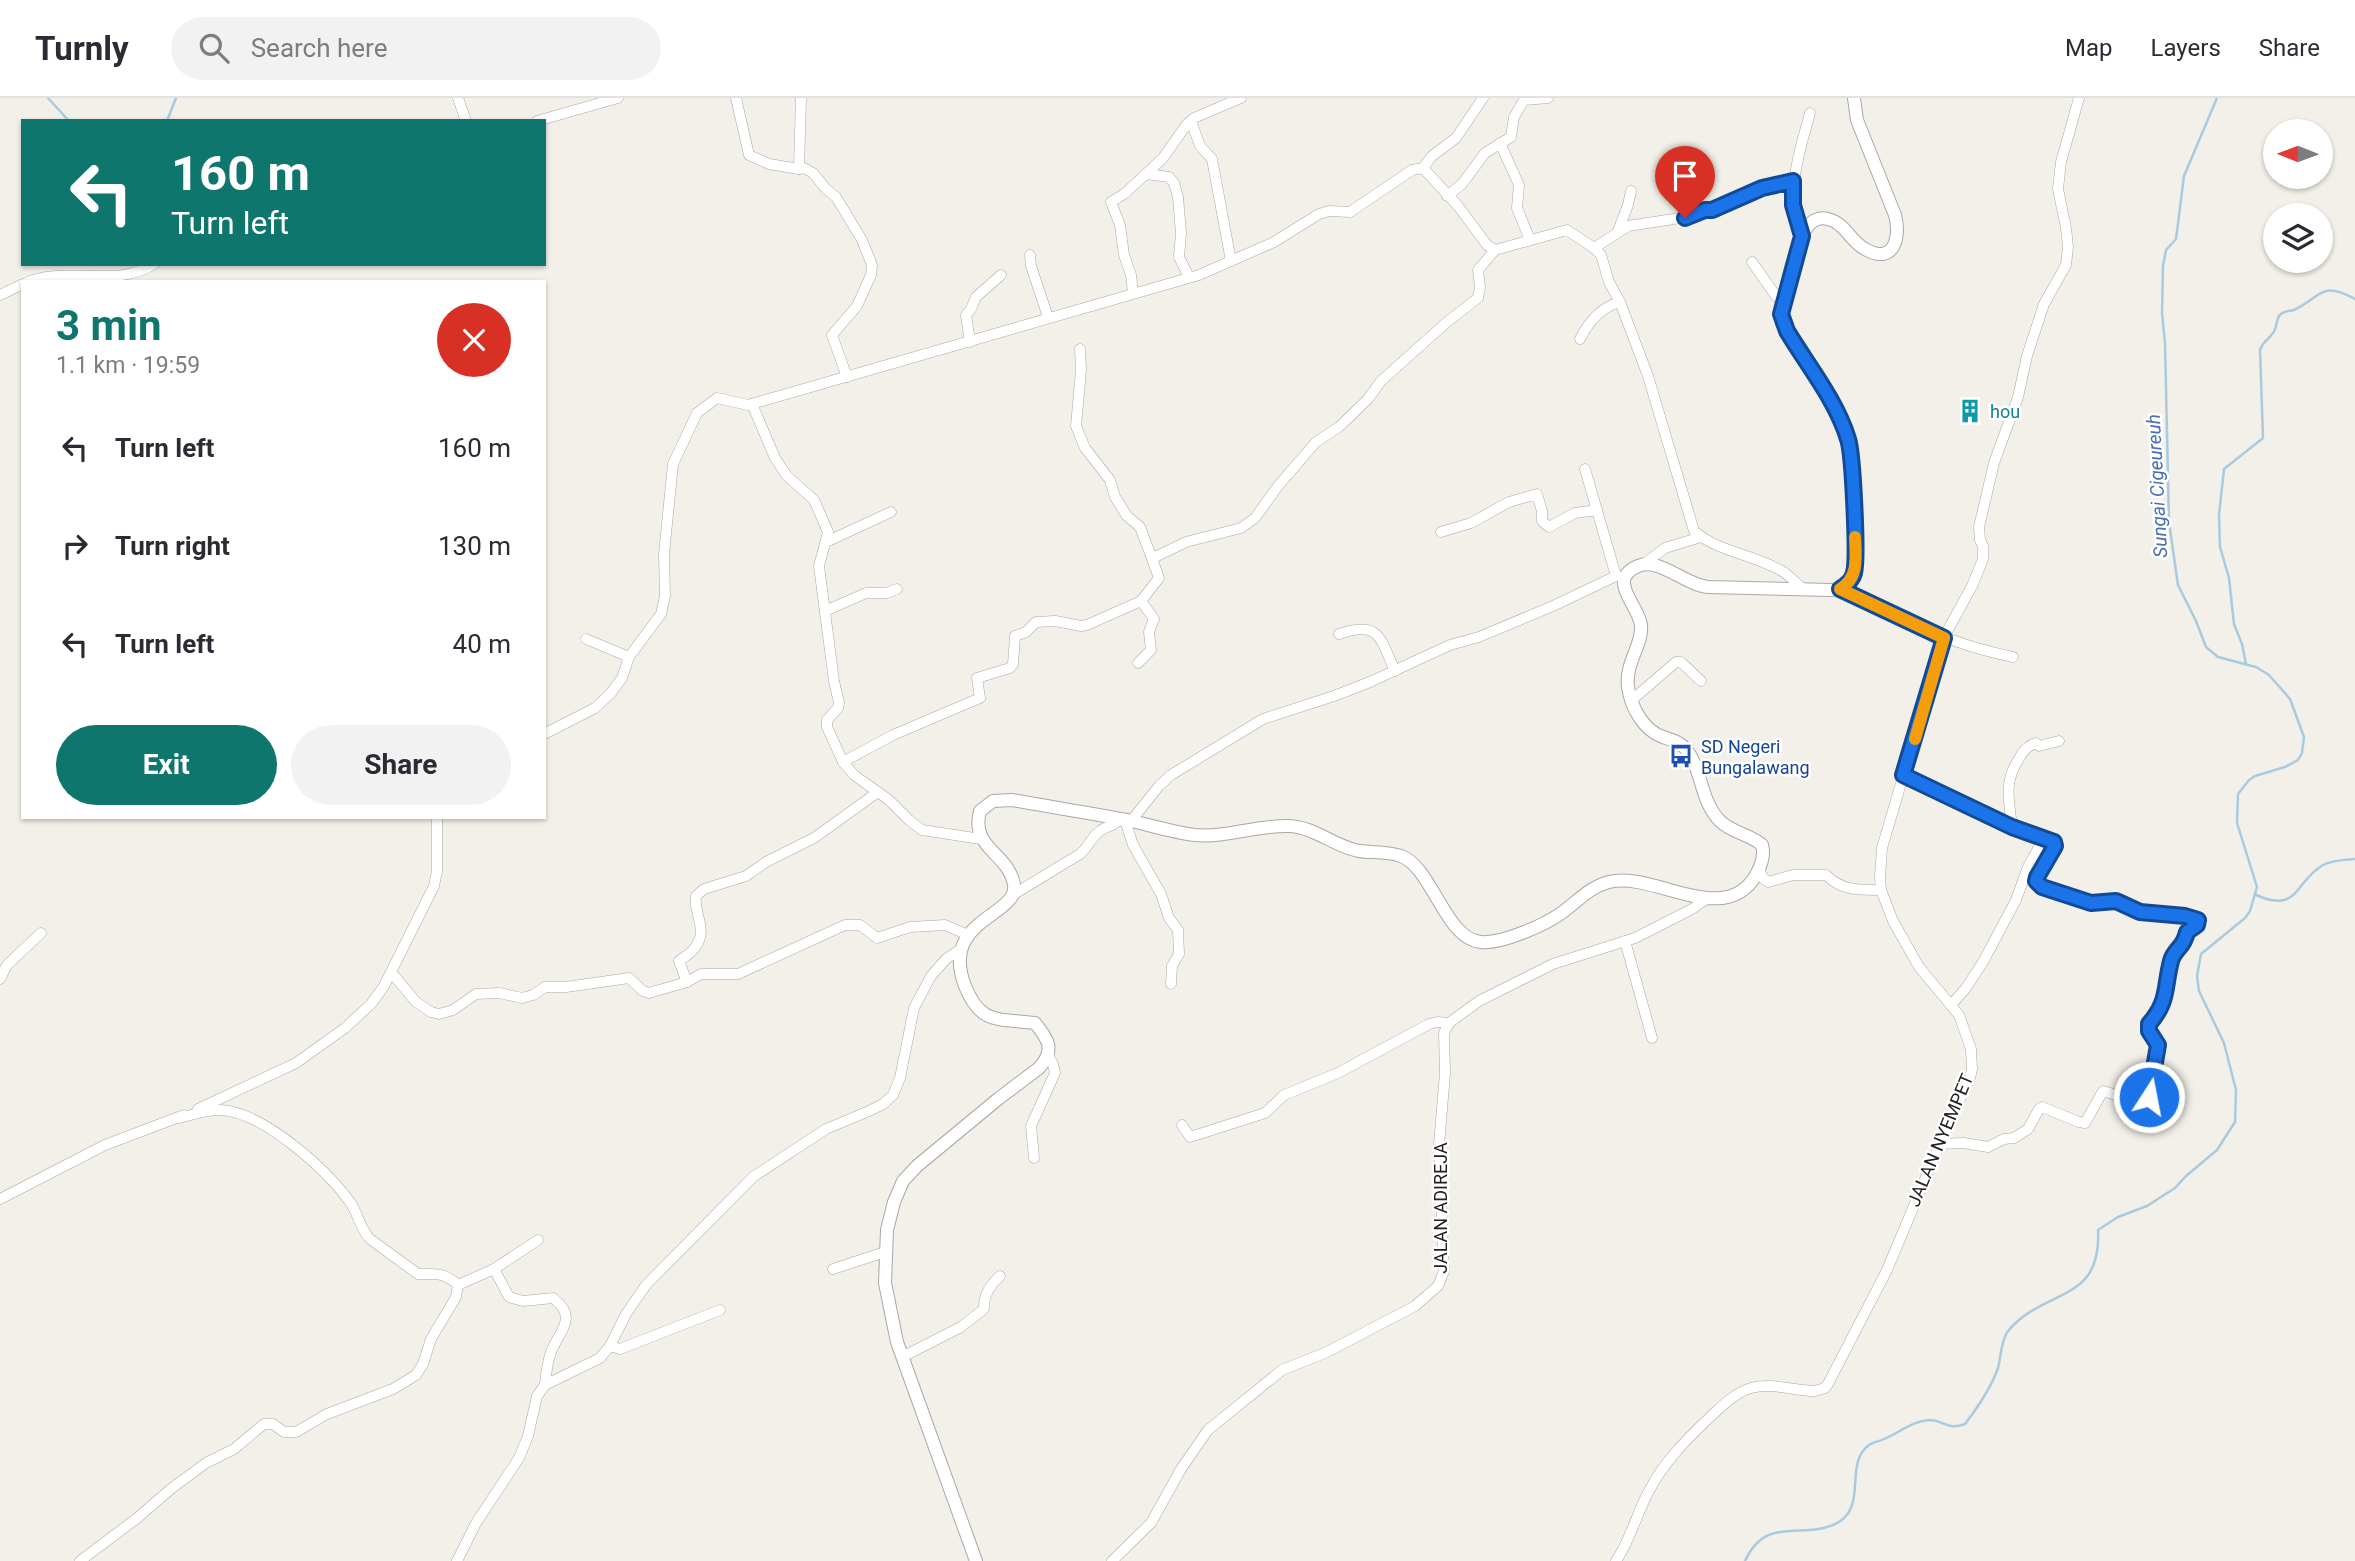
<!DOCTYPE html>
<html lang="en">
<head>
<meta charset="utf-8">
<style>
  :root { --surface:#fff; --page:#f2f2f3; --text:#2b2b33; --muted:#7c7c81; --line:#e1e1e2; --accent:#0f766e }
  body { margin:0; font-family:Roboto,sans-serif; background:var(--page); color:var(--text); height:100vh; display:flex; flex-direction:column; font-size:26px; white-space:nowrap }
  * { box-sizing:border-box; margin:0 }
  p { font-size:23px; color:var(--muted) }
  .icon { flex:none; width:38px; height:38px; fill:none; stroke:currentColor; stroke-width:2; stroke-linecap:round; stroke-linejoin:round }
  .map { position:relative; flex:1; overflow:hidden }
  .drawer { position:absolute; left:21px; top:182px; width:525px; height:539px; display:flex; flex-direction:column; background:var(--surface); border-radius:0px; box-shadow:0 2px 5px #0004 }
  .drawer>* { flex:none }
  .banner { position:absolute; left:21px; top:21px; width:525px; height:147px; border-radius:0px; box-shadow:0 2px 5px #0004; background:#0f766e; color:#fff; overflow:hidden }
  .needle { width:46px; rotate:271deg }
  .fabs { position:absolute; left:2263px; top:21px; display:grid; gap:14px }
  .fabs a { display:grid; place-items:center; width:70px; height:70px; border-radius:50%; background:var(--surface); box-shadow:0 2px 5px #0004; font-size:35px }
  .pin { position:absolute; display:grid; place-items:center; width:60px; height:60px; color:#fff; margin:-72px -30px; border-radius:50% 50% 50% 0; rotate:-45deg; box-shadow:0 0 7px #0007 }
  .pin .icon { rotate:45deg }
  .me { position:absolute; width:77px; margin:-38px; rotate:11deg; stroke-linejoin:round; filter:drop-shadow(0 0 5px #0008) }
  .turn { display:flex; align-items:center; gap:24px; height:147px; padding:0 35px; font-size:32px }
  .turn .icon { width:91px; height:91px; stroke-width:2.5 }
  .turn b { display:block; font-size:49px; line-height:60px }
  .round { display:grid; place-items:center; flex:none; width:74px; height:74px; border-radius:37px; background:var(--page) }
  .head { display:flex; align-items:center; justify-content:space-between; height:119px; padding:0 35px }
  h1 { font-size:42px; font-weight:700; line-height:52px; color:var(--accent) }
  .cta { display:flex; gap:14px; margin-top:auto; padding:14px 35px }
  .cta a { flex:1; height:80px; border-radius:42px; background:var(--accent); color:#fff; font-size:28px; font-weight:700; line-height:80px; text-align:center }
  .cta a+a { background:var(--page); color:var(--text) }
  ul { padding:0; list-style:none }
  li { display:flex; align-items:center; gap:21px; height:98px; padding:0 35px }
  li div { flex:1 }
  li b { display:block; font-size:26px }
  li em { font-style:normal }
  header { display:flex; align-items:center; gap:42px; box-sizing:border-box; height:98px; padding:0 35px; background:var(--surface); border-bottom:2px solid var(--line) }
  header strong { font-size:33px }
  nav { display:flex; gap:38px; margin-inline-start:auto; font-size:24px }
  .search { width:490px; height:63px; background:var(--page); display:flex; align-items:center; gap:18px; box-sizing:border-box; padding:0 24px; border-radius:38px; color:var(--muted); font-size:26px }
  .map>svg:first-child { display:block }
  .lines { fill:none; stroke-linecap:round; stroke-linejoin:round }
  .stream { stroke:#a8cbe0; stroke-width:2.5 }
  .minor-casing { stroke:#a8a8a8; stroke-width:11 }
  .tertiary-casing { stroke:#a8a8a8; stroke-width:14 }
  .minor { stroke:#fff; stroke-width:10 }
  .tertiary { stroke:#fff; stroke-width:12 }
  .route-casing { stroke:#114b97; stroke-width:18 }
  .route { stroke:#1a73e8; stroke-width:12 }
  .slow { stroke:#f59e0b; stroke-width:12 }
  .labels { text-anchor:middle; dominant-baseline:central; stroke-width:5; stroke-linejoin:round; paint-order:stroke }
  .culture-label { font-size:18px; fill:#0d838f; stroke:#fff; text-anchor:start }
  .transit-label { font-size:18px; fill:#164399; stroke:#fff; text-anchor:start }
  .street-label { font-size:18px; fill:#212121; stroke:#fff }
  .water-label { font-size:19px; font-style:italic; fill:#4a6fb4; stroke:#fff }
</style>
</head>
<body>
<header>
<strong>Turnly</strong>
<div class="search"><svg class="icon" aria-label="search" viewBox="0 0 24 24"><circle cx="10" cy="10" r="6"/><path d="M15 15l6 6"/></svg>Search here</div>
<nav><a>Map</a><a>Layers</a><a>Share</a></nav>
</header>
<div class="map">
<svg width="2355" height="1463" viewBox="0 0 2355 1463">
  <rect width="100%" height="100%" fill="#f2f0e8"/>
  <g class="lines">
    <g class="stream">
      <polyline points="48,0 69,23"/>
      <polyline points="167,23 176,0"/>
      <path d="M2246 566 2242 546 2234 526 2229 480 2220 449 2219 417 2224 371 2263 340 2260 252C2263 243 2268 242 2273 235 2277 230 2276 223 2279 218 2283 212 2288 214 2294 212 2322 199 2320 182 2355 201"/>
      <path d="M2256 797C2299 816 2294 784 2323 767 2332 762 2345 762 2355 761"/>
      <path d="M1745 1463C1767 1415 1804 1444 1839 1424 1867 1407 1844 1365 1869 1347 1873 1344 1880 1343 1884 1341 1899 1335 1912 1323 1929 1322 1944 1322 1947 1333 1965 1326 1978 1309 1991 1290 1998 1270 2001 1259 2001 1242 2008 1233 2045 1189 2102 1206 2098 1132L2118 1119 2147 1108 2175 1090 2186 1078 2217 1052 2235 1024 2236 992 2224 945 2199 893 2197 878 2201 856 2245 820 2250 813 2257 789 2237 725 2238 696 2249 682 2255 678 2285 669 2298 662 2302 655 2304 639 2290 601 2269 577 2256 569 2218 559 2206 549 2196 523 2178 487 2169 424 2165 245 2162 215 2163 168 2166 152 2176 141 2184 78 2217 0"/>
    </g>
    <g class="minor-casing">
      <g id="minor">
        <polyline points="458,0 466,23"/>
        <polyline points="736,0 749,57 769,66 799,71"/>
        <polyline points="801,0 799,71 804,70 813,75 826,91 836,99 862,142 872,167 871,177 857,208 832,237 847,279"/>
        <polyline points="537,23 618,0"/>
        <polyline points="1191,23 1200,48 1212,61 1231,163"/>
        <polyline points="1500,45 1519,87 1517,110 1530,142"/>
        <polyline points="1423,70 1458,108 1487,147 1495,152"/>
        <polyline points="1447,98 1462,86 1485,55 1511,39 1514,19 1524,2 1548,0"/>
        <polyline points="1618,133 1628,107 1631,93"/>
        <path d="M1802 138C1785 92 1798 60 1810 15"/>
        <polyline points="1594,150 1628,128 1693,118 1762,90 1793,83"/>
        <polyline points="1030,157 1031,168 1048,219"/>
        <polyline points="1752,164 1776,198 1783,204"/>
        <polyline points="1189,179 1179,159 1181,135 1178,99 1174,85 1169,79 1146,76 1163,60 1187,26 1194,20 1241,0"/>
        <path d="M28 184C67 168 118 190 154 166"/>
        <polyline points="1133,195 1131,177 1124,157 1120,127 1111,104 1124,96 1146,76"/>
        <polyline points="0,197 23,186"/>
        <path d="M1580 241C1589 223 1601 209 1620 204"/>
        <polyline points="970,244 966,217 971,211 976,199 1001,177"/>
        <path d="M1080 251 1081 272 1076 328 1085 350 1110 382 1115 399 1127 418 1140 429 1151 458 1155 459 1186 444 1241 430 1255 420 1278 388 1316 344 1339 329 1368 301 1381 283 1447 224 1478 200 1480 189 1478 172 1495 152 1567 132 1594 150 1601 157 1609 184 1620 204 1648 278 1694 433C1718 454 1753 456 1780 472 1788 476 1795 484 1802 490"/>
        <polyline points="752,306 775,360 787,378 814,402 828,434 819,468 834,583 839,605 838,610 827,622 827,629 843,664 854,677 889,702 909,722 922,732 981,741"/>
        <polyline points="1585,371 1616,478"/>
        <polyline points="1441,434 1471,425 1509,404 1537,396 1542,413 1542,423 1549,429 1575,415 1597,412"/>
        <polyline points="826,444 891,414"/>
        <polyline points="1644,466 1665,450 1701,439"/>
        <path d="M1840 491C1895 520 1952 547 2013 559"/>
        <polyline points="1141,503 1159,480 1151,458"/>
        <polyline points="825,513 866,495 887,495 897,491"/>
        <path d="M1339 536C1380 522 1380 540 1395 573"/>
        <polyline points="586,541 629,559"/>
        <polyline points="1632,602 1676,564 1681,564 1701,583"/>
        <polyline points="544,636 595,610 611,595 622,580 629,559 661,516 665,498 664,456 673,366 697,315 717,300 748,307 1199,177 1274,144 1319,116 1329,113 1350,114 1412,72 1423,70 1432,58 1456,40 1483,0"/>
        <polyline points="843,664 893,637 980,600 977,580 1010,570 1013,566 1015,538 1026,534 1036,524 1055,523 1081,528 1087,527 1141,503 1154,521 1149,534 1151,552 1138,565"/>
        <path d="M1903 677 2012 729 2054 744 2055 748 2037 779V783L2042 789 2091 805 2115 803 2140 814 2196 821 2199 825 2187 834C2185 850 2174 851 2171 863 2165 888 2167 905 2149 926V934L2158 947 2150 995 2146 1002 2136 1003 2103 993 2085 1025 2079 1024 2042 1009 2039 1011 2028 1031 2014 1040 2004 1041 1988 1049 1964 1045 1939 1046"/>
        <polyline points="1125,722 1133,747 1161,796 1169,820 1178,832 1179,856 1172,868 1171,886"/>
        <polyline points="1131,723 1159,688 1171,677 1263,621 1334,598 1370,584 1450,547 1479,539 1553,508 1616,478 1624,480"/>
        <path d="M2012 729C2009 699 2003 685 2020 659 2024 652 2028 647 2036 645L2039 648 2059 643"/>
        <path d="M1759 771 1763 780 1768 784 1793 777H1826C1842 793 1859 792 1881 792"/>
        <path d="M1011 798 1080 756C1089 749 1091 739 1100 733 1107 727 1114 729 1120 721"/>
        <polyline points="1625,843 1652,940"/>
        <polyline points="391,874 416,904 431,914 439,916 453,912 476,896 499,895 522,900 533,897 545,889 566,889 629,880 643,893 649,895 687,884 701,876 738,876 845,827 860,827 877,840 910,829 945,827 968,837"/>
        <polyline points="0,881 7,867 41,835"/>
        <path d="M687 884 679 863C683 859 689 857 692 853 711 834 693 817 696 798L704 791 746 778 766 764 814 740 878 694"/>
        <polyline points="1951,907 1966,890 1983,864 2016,802 2028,769 2044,740"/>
        <polyline points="198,1011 296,965 345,930 371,906 384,888 434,788 437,773 437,719"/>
        <polyline points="1182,1027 1190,1039 1265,1015 1284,997 1338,975 1429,926 1437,924 1449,925"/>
        <polyline points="1034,1060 1031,1028 1055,975 1053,966 1048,957"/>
        <polyline points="0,1101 105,1047 184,1017"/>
        <path d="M494 1171 509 1199 523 1203 553 1200C579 1220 559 1233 551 1254 547 1265 546 1276 545 1287"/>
        <polyline points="833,1171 885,1154"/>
        <polyline points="458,1187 494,1171 538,1142"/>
        <polyline points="610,1248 620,1251 720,1212"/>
        <path d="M902 1259 961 1229 984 1211C983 1197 990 1187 1000 1178"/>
        <path d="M80 1463 136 1421 172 1390 206 1365 234 1351 264 1326H273L284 1334H296L327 1316 393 1291 416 1277 423 1266 431 1241 456 1199 458 1187C444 1174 436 1176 418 1176L370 1141C360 1131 358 1115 350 1104 326 1071 263 1014 221 1012 207 1011 193 1017 179 1020"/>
        <polyline points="457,1463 476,1425 519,1360 528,1338 537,1298 545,1287 600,1260 610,1248 626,1216 646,1187 753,1079 826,1031 869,1013 883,1006 893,997 900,980 914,910 931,878 946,861 962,850"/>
        <polyline points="1112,1463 1151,1425 1181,1371 1208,1332 1282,1272 1327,1254 1415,1208 1438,1188 1444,1173 1439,1047 1445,975 1444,935 1449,925 1479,903 1553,866 1635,840 1692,811 1708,800"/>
        <path d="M1616 1463C1631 1441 1637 1414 1650 1391 1665 1363 1686 1342 1708 1321 1720 1310 1734 1295 1751 1290 1771 1284 1794 1293 1815 1293L1825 1290 1828 1286 1887 1172 1949 1024 1970 980 1972 971 1971 951 1959 917 1919 869 1893 823 1881 792 1880 779 1882 750 1944 539 1972 488 1983 461V448L1980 442 1979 429 1994 365 2018 299 2027 258 2044 206 2066 167 2068 149 2066 130 2058 91 2061 64 2079 0"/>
      </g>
    </g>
    <g class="tertiary-casing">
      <path id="tertiary" d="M976 1463 897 1244 885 1185 887 1132 894 1104 903 1083 917 1068 998 1001 1039 970C1055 952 1049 942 1035 925 999 920 981 928 965 888 939 821 1019 818 1014 787 1009 755 970 751 980 713L993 703 1012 702C1051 709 1089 715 1127 722 1150 727 1171 734 1195 737 1226 740 1258 727 1289 728 1315 729 1335 749 1359 753 1372 755 1387 753 1401 758 1432 769 1445 841 1481 844 1502 846 1544 827 1560 816 1576 805 1589 789 1609 784 1654 773 1725 831 1756 777 1761 768 1765 757 1762 747 1750 736 1732 735 1720 723 1700 703 1703 673 1686 651 1680 644 1672 642 1663 639 1643 632 1631 609 1628 589 1625 564 1643 547 1641 527 1638 506 1606 482 1638 468 1659 459 1685 487 1708 489L1831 492C1841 491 1848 489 1853 479 1859 468 1853 356 1848 341 1836 299 1804 263 1782 225L1781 216C1783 199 1796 145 1805 132 1810 124 1818 118 1828 121 1845 125 1850 143 1865 151 1894 168 1901 139 1895 117L1857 22 1854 0"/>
    </g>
    <use href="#minor" class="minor"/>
    <use href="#tertiary" class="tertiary"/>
  </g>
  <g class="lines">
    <g class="route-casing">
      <path id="route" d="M1685 120 1705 112H1712L1762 90 1793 83V107L1802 138 1781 216 1787 233C1808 268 1836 302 1848 341 1853 356 1858 461 1854 475 1852 483 1847 487 1840 491L1944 540 1903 677 2012 729 2054 744 2055 748 2037 779 2036 783 2042 789 2091 805 2116 803 2140 814 2185 818 2198 822 2197 827 2187 834C2184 850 2174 851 2171 863 2164 890 2169 903 2149 926V933L2158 947 2149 999"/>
    </g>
    <use href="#route" class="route"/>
    <path class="slow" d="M1855 439C1856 459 1859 480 1840 491L1944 540 1915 641"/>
  </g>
  <defs>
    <g id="building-bare" transform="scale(1.89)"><path d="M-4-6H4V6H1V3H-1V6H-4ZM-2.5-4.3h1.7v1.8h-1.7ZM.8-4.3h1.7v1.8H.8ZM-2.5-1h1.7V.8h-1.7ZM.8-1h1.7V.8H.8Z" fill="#0f9aa8" stroke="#fff" stroke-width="2.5" paint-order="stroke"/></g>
    <g id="bus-bare" transform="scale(1.89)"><path d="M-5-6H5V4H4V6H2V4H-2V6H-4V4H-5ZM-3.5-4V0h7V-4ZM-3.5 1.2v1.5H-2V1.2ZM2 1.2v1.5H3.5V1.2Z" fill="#1a4fb4" stroke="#fff" stroke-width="2.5" paint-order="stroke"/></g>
  </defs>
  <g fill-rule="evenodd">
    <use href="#building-bare" x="1970" y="313"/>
    <use href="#bus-bare" x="1681" y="658"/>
  </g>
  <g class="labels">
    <g class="culture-label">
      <text x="1990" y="313">hou</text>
    </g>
    <g class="transit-label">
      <text x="1701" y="648">SD Negeri<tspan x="1701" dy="21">Bungalawang</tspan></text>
    </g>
    <g class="street-label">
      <text transform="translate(1940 1042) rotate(-67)">JALAN NYEMPET</text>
      <text transform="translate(1440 1110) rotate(-90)">JALAN ADIREJA</text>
    </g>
    <g class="water-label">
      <text transform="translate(2157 388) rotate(-93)">Sungai Cigeureuh</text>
    </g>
  </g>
</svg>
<div class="fabs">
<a><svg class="needle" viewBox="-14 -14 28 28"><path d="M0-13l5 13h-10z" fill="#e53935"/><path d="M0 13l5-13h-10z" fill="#7c7c81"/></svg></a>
<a><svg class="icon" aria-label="layers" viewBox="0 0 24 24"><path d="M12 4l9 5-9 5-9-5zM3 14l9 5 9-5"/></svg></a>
</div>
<div class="pin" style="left:1685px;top:120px;background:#d93025"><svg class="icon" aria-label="arrive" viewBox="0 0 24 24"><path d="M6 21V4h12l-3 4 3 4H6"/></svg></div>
<svg class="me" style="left:2149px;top:999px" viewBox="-20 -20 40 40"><circle r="17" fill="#1a73e8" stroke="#fff" stroke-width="3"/><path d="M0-11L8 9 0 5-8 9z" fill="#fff"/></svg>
<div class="banner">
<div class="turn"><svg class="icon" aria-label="left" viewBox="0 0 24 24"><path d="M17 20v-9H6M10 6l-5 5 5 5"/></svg><div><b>160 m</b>Turn left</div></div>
</div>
<section class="drawer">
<div class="head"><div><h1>3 min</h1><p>1.1 km · 19:59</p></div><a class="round" style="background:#d93025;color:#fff"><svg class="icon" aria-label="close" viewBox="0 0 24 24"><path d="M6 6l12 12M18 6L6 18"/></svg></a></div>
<ul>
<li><svg class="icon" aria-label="left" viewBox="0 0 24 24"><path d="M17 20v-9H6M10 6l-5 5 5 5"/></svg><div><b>Turn left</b></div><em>160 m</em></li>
<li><svg class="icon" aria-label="right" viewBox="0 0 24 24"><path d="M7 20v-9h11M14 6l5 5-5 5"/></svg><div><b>Turn right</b></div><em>130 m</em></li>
<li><svg class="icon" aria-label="left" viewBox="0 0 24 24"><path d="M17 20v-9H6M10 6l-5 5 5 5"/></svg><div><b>Turn left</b></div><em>40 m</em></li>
</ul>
<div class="cta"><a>Exit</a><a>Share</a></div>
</section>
</div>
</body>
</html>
